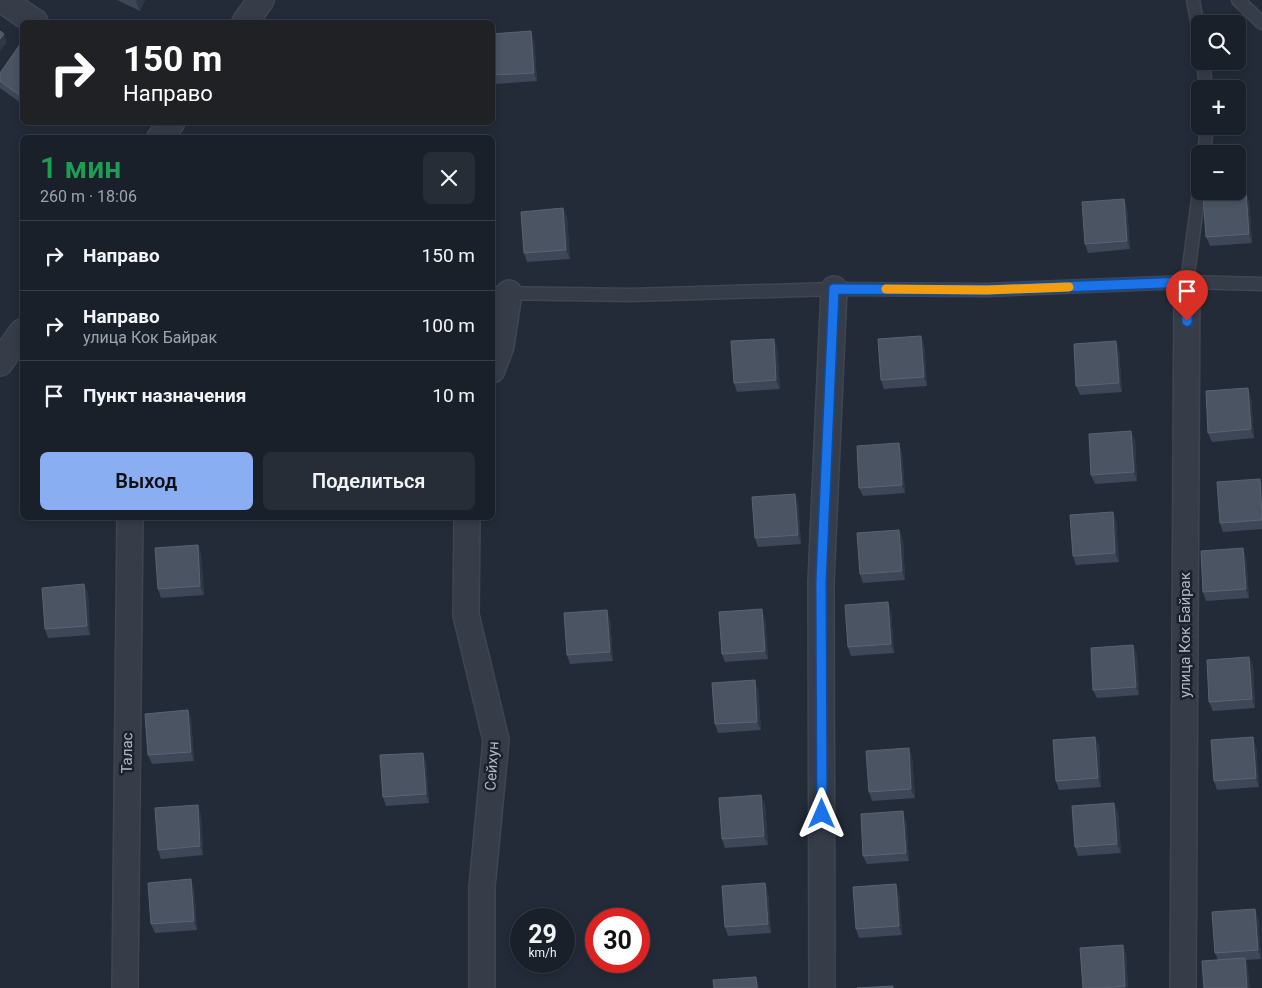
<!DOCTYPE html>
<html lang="ru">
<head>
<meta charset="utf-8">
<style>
  :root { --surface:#1a202a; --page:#272d36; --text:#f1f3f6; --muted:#9fa3a8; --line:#383e47; --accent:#89aef2 }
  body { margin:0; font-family:Roboto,sans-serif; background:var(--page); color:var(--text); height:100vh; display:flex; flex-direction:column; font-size:19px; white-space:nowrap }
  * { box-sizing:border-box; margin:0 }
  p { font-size:16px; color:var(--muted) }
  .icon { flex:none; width:28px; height:28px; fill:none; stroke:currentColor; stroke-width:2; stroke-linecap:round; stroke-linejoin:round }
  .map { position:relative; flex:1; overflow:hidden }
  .drawer { position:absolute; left:20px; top:135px; width:475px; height:385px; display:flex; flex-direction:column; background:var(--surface); border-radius:8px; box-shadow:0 2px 8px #0003,0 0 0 1px var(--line) }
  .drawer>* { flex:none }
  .banner { position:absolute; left:20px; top:20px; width:475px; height:105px; border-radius:8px; box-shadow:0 2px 8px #0003,0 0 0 1px var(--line); background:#202124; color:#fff; overflow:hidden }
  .tools { position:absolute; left:1191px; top:15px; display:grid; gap:10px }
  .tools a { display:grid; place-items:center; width:55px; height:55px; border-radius:8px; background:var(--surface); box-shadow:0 2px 8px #0003,0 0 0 1px var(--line); font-size:25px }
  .speed { position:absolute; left:510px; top:908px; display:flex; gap:10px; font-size:25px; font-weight:700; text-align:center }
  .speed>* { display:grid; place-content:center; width:65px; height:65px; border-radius:50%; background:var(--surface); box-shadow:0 2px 8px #0003,0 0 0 1px var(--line); line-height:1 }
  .speed small { font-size:12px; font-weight:400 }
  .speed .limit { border:8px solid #d22; background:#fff; color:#111 }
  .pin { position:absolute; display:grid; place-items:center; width:42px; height:42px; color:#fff; margin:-51px -21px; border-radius:50% 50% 50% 0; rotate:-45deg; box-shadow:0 0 5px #0007 }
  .pin .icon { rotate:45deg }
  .me { position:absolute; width:55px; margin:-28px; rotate:0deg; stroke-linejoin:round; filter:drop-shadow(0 0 4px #0008) }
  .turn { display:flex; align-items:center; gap:18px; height:105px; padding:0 20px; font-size:22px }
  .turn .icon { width:65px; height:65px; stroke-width:2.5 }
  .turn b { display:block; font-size:35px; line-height:42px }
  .round { display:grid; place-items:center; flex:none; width:52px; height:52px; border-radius:8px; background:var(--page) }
  .summary { display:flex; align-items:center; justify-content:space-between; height:85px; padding:0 20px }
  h1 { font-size:30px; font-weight:600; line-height:38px; color:#1e9e55 }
  .primary-button { display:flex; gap:10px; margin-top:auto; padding:10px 20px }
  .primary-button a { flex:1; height:58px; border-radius:8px; background:var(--accent); color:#111; font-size:20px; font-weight:600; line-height:58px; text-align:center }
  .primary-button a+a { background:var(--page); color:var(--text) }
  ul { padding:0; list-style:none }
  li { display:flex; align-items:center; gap:15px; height:70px; padding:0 20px; border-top:1px solid var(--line) }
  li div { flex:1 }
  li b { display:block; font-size:19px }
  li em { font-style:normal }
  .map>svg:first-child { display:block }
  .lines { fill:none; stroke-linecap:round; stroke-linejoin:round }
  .service-casing { stroke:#3f4652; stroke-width:15 }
  .minor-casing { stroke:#3f4652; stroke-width:28 }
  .service { stroke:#363d49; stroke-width:12 }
  .minor { stroke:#363d49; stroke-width:25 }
  .wall { fill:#3e4757 }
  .shaded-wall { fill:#2e3746 }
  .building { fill:#4a5463; stroke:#5a6372 }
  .route-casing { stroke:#114b97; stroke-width:12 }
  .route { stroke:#1a73e8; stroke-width:9 }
  .slow { stroke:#f59e0b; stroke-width:9 }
  .labels { text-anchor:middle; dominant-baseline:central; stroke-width:5; stroke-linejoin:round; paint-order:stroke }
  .street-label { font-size:15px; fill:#b1b8c5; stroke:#1b222e }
</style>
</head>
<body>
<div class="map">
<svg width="1262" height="988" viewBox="0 0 1262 988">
  <rect width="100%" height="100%" fill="#232b38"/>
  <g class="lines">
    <g class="service-casing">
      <g id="service">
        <polyline points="1193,0 1200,37"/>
        <polyline points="1238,0 1262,23"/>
        <polyline points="1203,61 1206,89"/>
        <polyline points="1204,154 1207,126"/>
        <polyline points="1187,282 1200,184"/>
        <polyline points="492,293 632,295 834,289 987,290 1187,282 1262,284"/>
      </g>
    </g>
    <g class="minor-casing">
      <g id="minor">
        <polyline points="2,0 35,22"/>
        <polyline points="245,22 261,0"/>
        <polyline points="160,138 172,122"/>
        <polyline points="0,363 22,332"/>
        <polyline points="492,370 501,346 509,293"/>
        <polyline points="467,518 466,615 496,740 482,887 482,988"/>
        <polyline points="125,988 130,518"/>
        <polyline points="822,988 821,582 834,289"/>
        <polyline points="1183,988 1187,282"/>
      </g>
    </g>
    <use href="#service" class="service"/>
    <use href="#minor" class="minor"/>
  </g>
  <g class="wall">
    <polygon points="117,0 145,0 140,11"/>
    <polygon points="492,34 534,40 537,81 494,84 492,80"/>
    <polygon points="22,43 22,104 0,88 0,73"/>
    <polygon points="1124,199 1127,208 1130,249 1088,253 1085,244"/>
    <polygon points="1249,201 1252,243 1210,246 1206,237"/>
    <polygon points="563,208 567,217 570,259 527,262 524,253"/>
    <polygon points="924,344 927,386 884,389 881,380"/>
    <polygon points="777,347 780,389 737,392 734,383"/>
    <polygon points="1119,350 1122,392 1080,395 1076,386"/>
    <polygon points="1251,397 1254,438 1212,442 1208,433"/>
    <polygon points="1135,440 1137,481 1095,484 1091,475"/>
    <polygon points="902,452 905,493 863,496 859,488"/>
    <polygon points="1260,479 1262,484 1262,529 1223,532 1220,523"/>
    <polygon points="798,502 801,544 758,547 755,538"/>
    <polygon points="1113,512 1116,521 1119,562 1076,565 1073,556"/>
    <polygon points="903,539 905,580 863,583 860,574"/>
    <polygon points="198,545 201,554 204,595 161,598 158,589"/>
    <polygon points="1246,557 1249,598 1206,601 1203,592"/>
    <polygon points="88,593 90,635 48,638 45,629"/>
    <polygon points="891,611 894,653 851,656 848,647"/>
    <polygon points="765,618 768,659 725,662 722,654"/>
    <polygon points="610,619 613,661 570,664 567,655"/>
    <polygon points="1137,654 1139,695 1097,698 1093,690"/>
    <polygon points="1253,666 1255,708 1213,711 1209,702"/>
    <polygon points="758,689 761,730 718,733 715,724"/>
    <polygon points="188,710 191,719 194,761 152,764 148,755"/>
    <polygon points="1099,745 1101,787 1059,790 1056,781"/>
    <polygon points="1256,746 1259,787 1217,790 1214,781"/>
    <polygon points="912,756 915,798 872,801 869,792"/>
    <polygon points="426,761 429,803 386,806 383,797"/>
    <polygon points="765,804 768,845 725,848 722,839"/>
    <polygon points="1118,812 1121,853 1078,856 1075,847"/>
    <polygon points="201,814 203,855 161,859 158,850"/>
    <polygon points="906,820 909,861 867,864 863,856"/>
    <polygon points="765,883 768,892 771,933 728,936 725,927"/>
    <polygon points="194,888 197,930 155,933 151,924"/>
    <polygon points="899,893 902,935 859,938 856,929"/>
    <polygon points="1258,917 1261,959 1246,960 1248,967 1218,960 1215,953"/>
    <polygon points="1126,954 1128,988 1083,988"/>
  </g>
  <g class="shaded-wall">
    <polygon points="137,0 145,0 140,11 136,2"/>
    <polygon points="531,31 534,40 537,81 534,73"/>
    <polygon points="4,34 7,42 0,52 0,39"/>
    <polygon points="1246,192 1249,201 1252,243 1249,234"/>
    <polygon points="1124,199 1127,208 1130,249 1127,241"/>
    <polygon points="563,208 567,217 570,259 566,250"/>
    <polygon points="921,336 924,344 927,386 924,377"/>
    <polygon points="774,339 777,347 780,389 776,380"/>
    <polygon points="1116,341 1119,350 1122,392 1119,383"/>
    <polygon points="1248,388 1251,397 1254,438 1251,429"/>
    <polygon points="1131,431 1135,440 1137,481 1134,472"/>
    <polygon points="899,443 902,452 905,493 902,485"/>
    <polygon points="1260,479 1262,484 1262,508"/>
    <polygon points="795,494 798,502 801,544 798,535"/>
    <polygon points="1113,512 1116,521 1119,562 1115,553"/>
    <polygon points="899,530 903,539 905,580 902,571"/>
    <polygon points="198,545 201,554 204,595 200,586"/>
    <polygon points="1243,548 1246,557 1249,598 1246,589"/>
    <polygon points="84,584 88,593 90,635 87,626"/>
    <polygon points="888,602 891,611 894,653 891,644"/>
    <polygon points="762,609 765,618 768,659 765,651"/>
    <polygon points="607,610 610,619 613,661 610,652"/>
    <polygon points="1133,645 1137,654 1139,695 1136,687"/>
    <polygon points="1249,657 1253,666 1255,708 1252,699"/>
    <polygon points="755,680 758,689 761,730 757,722"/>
    <polygon points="188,710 191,719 194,761 191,752"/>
    <polygon points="1095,737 1099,745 1101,787 1098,778"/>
    <polygon points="1253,737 1256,746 1259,787 1256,778"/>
    <polygon points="909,748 912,756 915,798 911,789"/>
    <polygon points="423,753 426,761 429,803 426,794"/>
    <polygon points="761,795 765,804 768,845 764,836"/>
    <polygon points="1114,803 1118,812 1121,853 1117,844"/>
    <polygon points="198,805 201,814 203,855 200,846"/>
    <polygon points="903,811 906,820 909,861 906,853"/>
    <polygon points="191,879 194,888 197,930 194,921"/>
    <polygon points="765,883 768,892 771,933 768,924"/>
    <polygon points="896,884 899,893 902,935 899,926"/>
    <polygon points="1255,909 1258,917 1261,959 1258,950"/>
    <polygon points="1123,945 1126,954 1128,988 1126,988 1125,986"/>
    <polygon points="1245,958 1248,967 1250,988 1247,988"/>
    <polygon points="756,977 759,986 759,988 757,988"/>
  </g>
  <g class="building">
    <polygon points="0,31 4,34 0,39"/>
    <polygon points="531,31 534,73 492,75 492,34"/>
    <polygon points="21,43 22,43 22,97 0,81 0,73"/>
    <polygon points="1246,192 1249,234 1206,237 1203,195"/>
    <polygon points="1124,199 1127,241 1085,244 1082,202"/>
    <polygon points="563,208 566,250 524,253 521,212"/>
    <polygon points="921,336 924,377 881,380 878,339"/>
    <polygon points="774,339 776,380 734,383 731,341"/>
    <polygon points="1116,341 1119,383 1076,386 1074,344"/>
    <polygon points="1248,388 1251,429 1208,433 1206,391"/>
    <polygon points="1131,431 1134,472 1091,475 1089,434"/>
    <polygon points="899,443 902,485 859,488 857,446"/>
    <polygon points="1260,479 1262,520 1220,523 1217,482"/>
    <polygon points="795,494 798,535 755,538 752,497"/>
    <polygon points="1113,512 1115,553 1073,556 1070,515"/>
    <polygon points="899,530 902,571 860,574 857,533"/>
    <polygon points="198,545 200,586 158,589 155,548"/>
    <polygon points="1243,548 1246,589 1203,592 1201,551"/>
    <polygon points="84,584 87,626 45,629 42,588"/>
    <polygon points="888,602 891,644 848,647 845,605"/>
    <polygon points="762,609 765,651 722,654 719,612"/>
    <polygon points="607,610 610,652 567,655 564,613"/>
    <polygon points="1133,645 1136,687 1093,690 1091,648"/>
    <polygon points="1249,657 1252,699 1209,702 1207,660"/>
    <polygon points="755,680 757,722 715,724 712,683"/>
    <polygon points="188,710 191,752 148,755 145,714"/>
    <polygon points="1095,737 1098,778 1056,781 1053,740"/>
    <polygon points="1253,737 1256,778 1214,781 1211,740"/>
    <polygon points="909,748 911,789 869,792 866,751"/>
    <polygon points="423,753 426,794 383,797 380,755"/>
    <polygon points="761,795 764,836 722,839 719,798"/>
    <polygon points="1114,803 1117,844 1075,847 1072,806"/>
    <polygon points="198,805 200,846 158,850 155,808"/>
    <polygon points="903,811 906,853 863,856 861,814"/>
    <polygon points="191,879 194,921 151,924 148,883"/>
    <polygon points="765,883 768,924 725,927 722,886"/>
    <polygon points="896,884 899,926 856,929 853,887"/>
    <polygon points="1255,909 1258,950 1215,953 1212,912"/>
    <polygon points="1123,945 1125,986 1103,988 1083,988 1080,948"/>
    <polygon points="1245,958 1247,988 1204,988 1202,961"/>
    <polygon points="756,977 757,988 714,988 713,980"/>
    <polygon points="893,986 893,988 857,988"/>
  </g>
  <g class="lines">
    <g class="route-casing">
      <polyline id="route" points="822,814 821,582 834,289 987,290 1187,282 1187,321"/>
    </g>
    <use href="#route" class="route"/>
    <polyline class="slow" points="886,289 987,290 1069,287"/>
  </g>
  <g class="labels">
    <g class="street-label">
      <text transform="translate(1185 635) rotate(-90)">улица Кок Байрак</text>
      <text transform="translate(127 753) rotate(-89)">Талас</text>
      <text transform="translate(492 766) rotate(-86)">Сейхун</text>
    </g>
  </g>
</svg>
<div class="tools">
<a><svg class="icon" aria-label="search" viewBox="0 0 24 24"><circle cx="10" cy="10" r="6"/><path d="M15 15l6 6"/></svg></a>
<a>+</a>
<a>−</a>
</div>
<div class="speed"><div>29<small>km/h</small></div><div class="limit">30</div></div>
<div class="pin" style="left:1187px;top:321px;background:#d93025"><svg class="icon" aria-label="arrive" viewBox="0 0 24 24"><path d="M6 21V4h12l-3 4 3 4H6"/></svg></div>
<svg class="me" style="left:822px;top:814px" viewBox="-20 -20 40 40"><path d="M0-17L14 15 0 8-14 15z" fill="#1a73e8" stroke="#fff" stroke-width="4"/></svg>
<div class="banner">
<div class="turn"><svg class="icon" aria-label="right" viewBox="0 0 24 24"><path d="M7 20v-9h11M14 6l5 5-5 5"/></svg><div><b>150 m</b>Направо</div></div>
</div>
<section class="drawer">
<div class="summary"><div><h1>1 мин</h1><p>260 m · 18:06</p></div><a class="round"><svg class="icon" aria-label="close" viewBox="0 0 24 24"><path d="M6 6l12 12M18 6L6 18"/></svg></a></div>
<ul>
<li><svg class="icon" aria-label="right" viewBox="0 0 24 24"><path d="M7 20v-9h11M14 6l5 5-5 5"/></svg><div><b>Направо</b></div><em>150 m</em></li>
<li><svg class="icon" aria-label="right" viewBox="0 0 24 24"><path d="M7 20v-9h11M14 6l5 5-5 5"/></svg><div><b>Направо</b><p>улица Кок Байрак</p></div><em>100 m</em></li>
<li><svg class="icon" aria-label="arrive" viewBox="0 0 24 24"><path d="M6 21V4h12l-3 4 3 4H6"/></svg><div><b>Пункт назначения</b></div><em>10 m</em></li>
</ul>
<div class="primary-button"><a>Выход</a><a>Поделиться</a></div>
</section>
</div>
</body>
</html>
